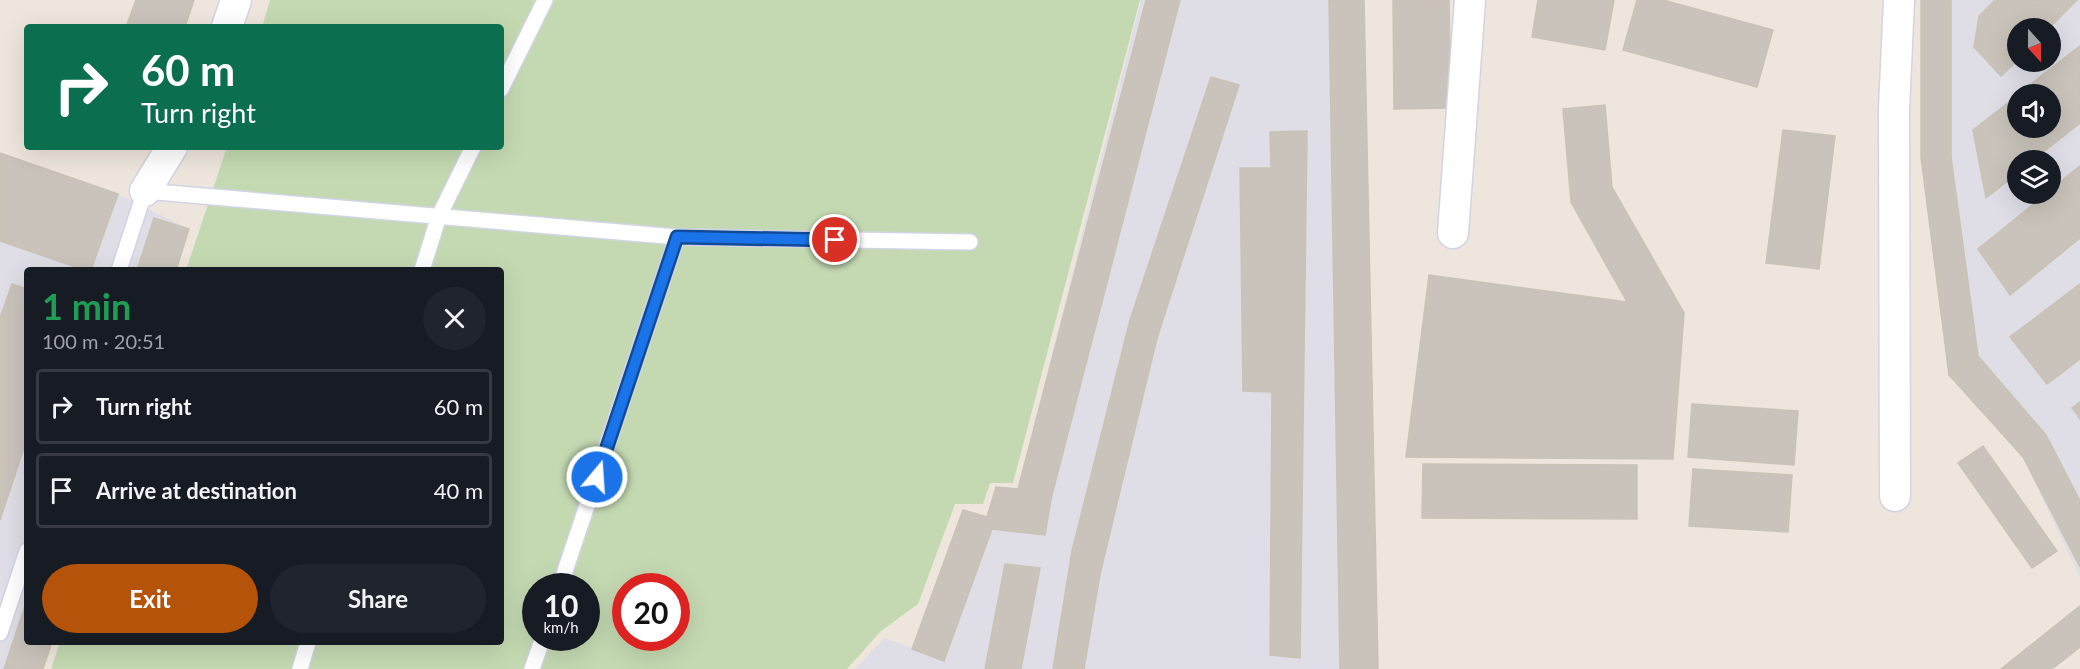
<!DOCTYPE html>
<html lang="en">
<head>
<meta charset="utf-8">
<style>
  :root { --surface:#171b24; --page:#20242c; --text:#f1f3f6; --muted:#9ea1a6; --line:#363941; --accent:#b45309 }
  body { margin:0; font-family:Lato,sans-serif; background:var(--page); color:var(--text); height:100vh; display:flex; flex-direction:column; font-size:22px; white-space:nowrap }
  * { box-sizing:border-box; margin:0 }
  p { font-size:20px; color:var(--muted) }
  .icon { flex:none; width:33px; height:33px; fill:none; stroke:currentColor; stroke-width:2; stroke-linecap:round; stroke-linejoin:round }
  .map { position:relative; flex:1; overflow:hidden }
  .drawer { position:absolute; left:24px; top:267px; width:480px; height:378px; display:flex; flex-direction:column; background:var(--surface); border-radius:6px; box-shadow:0 6px 24px #0002 }
  .drawer>* { flex:none }
  .banner { position:absolute; left:24px; top:24px; width:480px; height:126px; border-radius:6px; box-shadow:0 6px 24px #0002; background:#0b6e4f; color:#fff; overflow:hidden }
  .needle { width:39px; rotate:159deg }
  .fabs { position:absolute; left:2007px; top:18px; display:grid; gap:12px }
  .fabs a { display:grid; place-items:center; width:54px; height:54px; border-radius:50%; background:var(--surface); box-shadow:0 6px 24px #0002; font-size:30px }
  .speed { position:absolute; left:522px; top:573px; display:flex; gap:12px; font-size:30px; font-weight:700; text-align:center }
  .speed>* { display:grid; place-content:center; width:78px; height:78px; border-radius:50%; background:var(--surface); box-shadow:0 6px 24px #0002; line-height:1 }
  .speed small { font-size:15px; font-weight:400 }
  .speed .limit { border:9px solid #d22; background:#fff; color:#111 }
  .pin { position:absolute; display:grid; place-items:center; width:51px; height:51px; color:#fff; margin:-26px; border:3px solid #fff; border-radius:50%; box-shadow:0 2px 6px #0007 }
  .me { position:absolute; width:66px; margin:-33px; rotate:18deg; stroke-linejoin:round; filter:drop-shadow(0 0 4px #0008) }
  .turn { display:flex; align-items:center; gap:21px; height:126px; padding:0 18px; font-size:27px }
  .turn .icon { width:78px; height:78px; stroke-width:2.5 }
  .turn b { display:block; font-size:42px; line-height:51px }
  .round { display:grid; place-items:center; flex:none; width:63px; height:63px; border-radius:32px; background:var(--page) }
  .summary { display:flex; align-items:center; justify-content:space-between; height:102px; padding:0 18px }
  h1 { font-size:36px; font-weight:700; line-height:45px; color:#1e9e55 }
  .primary-button { display:flex; gap:12px; margin-top:auto; padding:12px 18px }
  .primary-button a { flex:1; height:69px; border-radius:36px; background:var(--accent); color:#fff; font-size:24px; font-weight:700; line-height:69px; text-align:center }
  .primary-button a+a { background:var(--page); color:var(--text) }
  ul { padding:0; list-style:none }
  li { display:flex; align-items:center; gap:18px; height:75px; margin:0 12px 9px; padding:0 6px; border:3px solid var(--line); border-radius:6px }
  li div { flex:1 }
  li b { display:block; font-size:22px }
  li em { font-style:normal }
  .map>svg:first-child { display:block }
  .industrial { fill:#dfdde6; fill-rule:evenodd }
  .cemetery { fill:#c4d9b2; fill-rule:evenodd }
  .building { fill:#c9c3bb; stroke:#c9c3b5; stroke-width:1.5 }
  .lines { fill:none; stroke-linecap:round; stroke-linejoin:round }
  .service-casing { stroke:#d1d4e4; stroke-width:18 }
  .minor-casing { stroke:#d1d4e4; stroke-width:33 }
  .service { stroke:#fff; stroke-width:15 }
  .minor { stroke:#fff; stroke-width:30 }
  .route-casing { stroke:#114b97; stroke-width:15 }
  .route { stroke:#1a73e8; stroke-width:10 }
</style>
</head>
<body>
<div class="map">
<svg width="2080" height="669" viewBox="0 0 2080 669">
  <rect width="100%" height="100%" fill="#eee6dc"/>
  <g class="industrial">
    <polygon points="1141,0 1364,0 1378,669 855,669 884,638 912,648 963,510 987,517 996,487 1018,489"/>
    <path d="M1921 0H2080V578L2023 457 1949 375 1921 157ZM2018 28H2050V62H2018ZM2018 94H2050V128H2018ZM2018 160H2050V194H2018Z"/>
    <polygon points="0,153 118,194 189,229 176,270 27,270 27,642 52,642 43,669 0,669"/>
  </g>
  <path class="cemetery" d="M270 0H1140L1013 483H990L983 504H955L918 604 881 631 847 669H51L60 642H501V270H186L227 147H501V27H262ZM536 586H586V638H536ZM626 586H676V638H626Z"/>
  <g class="building">
    <polygon points="136,0 194,0 185,27 126,27"/>
    <polygon points="1146,0 1180,0 1051,499 1018,489"/>
    <polygon points="1329,0 1364,0 1378,669 1340,669"/>
    <polygon points="1393,0 1449,0 1451,108 1394,109"/>
    <polygon points="1538,0 1614,0 1605,50 1532,37"/>
    <polygon points="1637,0 1663,0 1773,30 1757,87 1623,50"/>
    <polygon points="1921,0 1951,0 1951,157 1978,356 1949,375 1921,157"/>
    <polygon points="1995,0 2077,0 2049,28 2018,28 2018,60 2001,76 1974,47 1979,16"/>
    <polygon points="2080,46 2080,123 2033,160 2018,160 2018,173 1986,198 1973,130 2018,95 2018,128 2050,128 2050,94 2018,94"/>
    <polygon points="1211,77 1239,85 1157,338 1100,574 1084,669 1053,669 1072,551 1130,320"/>
    <polygon points="1605,105 1612,187 1684,313 1673,459 1406,457 1429,275 1627,302 1571,202 1563,109"/>
    <polygon points="1783,130 1835,136 1819,269 1766,263"/>
    <polygon points="1307,131 1300,658 1270,655 1272,392 1243,391 1240,168 1271,168 1270,132"/>
    <polygon points="0,153 118,194 91,270 84,270 0,241"/>
    <polygon points="2080,166 2080,238 2010,295 1978,249 2046,194 2050,194 2050,190"/>
    <polygon points="154,218 189,229 176,270 137,270"/>
    <polygon points="12,284 27,289 27,439 0,520 0,318"/>
    <polygon points="2080,284 2080,359 2047,384 2010,337"/>
    <polygon points="1978,356 2046,435 2080,501 2080,567 2023,457 1949,375"/>
    <polygon points="2080,402 2080,419 2072,408"/>
    <polygon points="1692,404 1798,411 1794,465 1688,457"/>
    <polygon points="1983,446 2057,551 2032,568 1958,463"/>
    <polygon points="1423,464 1637,465 1637,519 1422,518"/>
    <polygon points="1693,469 1792,475 1788,532 1689,526"/>
    <polygon points="996,487 1018,489 1051,499 1045,535 992,529 944,661 912,649 963,510 987,517"/>
    <polygon points="1005,564 1040,568 1021,669 985,669"/>
    <polygon points="27,600 27,642 52,642 43,669 4,669"/>
    <polygon points="2080,606 2080,647 2052,669 2001,669"/>
  </g>
  <g class="lines">
    <g class="service-casing">
      <g id="service">
        <polyline points="501,89 545,0"/>
        <polyline points="119,270 145,191 677,237 970,242"/>
        <polyline points="422,270 439,216 473,147"/>
        <polyline points="560,586 677,237"/>
        <polyline points="0,633 27,551"/>
        <polyline points="300,669 308,642"/>
        <polyline points="532,669 543,638"/>
      </g>
    </g>
    <g class="minor-casing">
      <g id="minor">
        <polyline points="227,27 236,0"/>
        <polyline points="145,191 172,147"/>
        <polyline points="1453,233 1470,0"/>
        <polyline points="1895,496 1894,109 1899,0"/>
      </g>
    </g>
    <use href="#service" class="service"/>
    <use href="#minor" class="minor"/>
  </g>
  <g class="lines">
    <g class="route-casing">
      <polyline id="route" points="597,477 677,237 835,240"/>
    </g>
    <use href="#route" class="route"/>
  </g>
</svg>
<div class="fabs">
<a><svg class="needle" viewBox="-14 -14 28 28"><path d="M0-13l5 13h-10z" fill="#e53935"/><path d="M0 13l5-13h-10z" fill="#9ea1a6"/></svg></a>
<a><svg class="icon" aria-label="sound" viewBox="0 0 24 24"><path d="M4 9h4l5-4v14l-5-4H4zM17 9q2 3 0 6"/></svg></a>
<a><svg class="icon" aria-label="layers" viewBox="0 0 24 24"><path d="M12 4l9 5-9 5-9-5zM3 14l9 5 9-5"/></svg></a>
</div>
<div class="speed"><div>10<small>km/h</small></div><div class="limit">20</div></div>
<div class="pin" style="left:835px;top:240px;background:#d93025"><svg class="icon" aria-label="arrive" viewBox="0 0 24 24"><path d="M6 21V4h12l-3 4 3 4H6"/></svg></div>
<svg class="me" style="left:597px;top:477px" viewBox="-20 -20 40 40"><circle r="17" fill="#1a73e8" stroke="#fff" stroke-width="3"/><path d="M0-11L8 9 0 5-8 9z" fill="#fff"/></svg>
<div class="banner">
<div class="turn"><svg class="icon" aria-label="right" viewBox="0 0 24 24"><path d="M7 20v-9h11M14 6l5 5-5 5"/></svg><div><b>60 m</b>Turn right</div></div>
</div>
<section class="drawer">
<div class="summary"><div><h1>1 min</h1><p>100 m · 20:51</p></div><a class="round"><svg class="icon" aria-label="close" viewBox="0 0 24 24"><path d="M6 6l12 12M18 6L6 18"/></svg></a></div>
<ul>
<li><svg class="icon" aria-label="right" viewBox="0 0 24 24"><path d="M7 20v-9h11M14 6l5 5-5 5"/></svg><div><b>Turn right</b></div><em>60 m</em></li>
<li><svg class="icon" aria-label="arrive" viewBox="0 0 24 24"><path d="M6 21V4h12l-3 4 3 4H6"/></svg><div><b>Arrive at destination</b></div><em>40 m</em></li>
</ul>
<div class="primary-button"><a>Exit</a><a>Share</a></div>
</section>
</div>
</body>
</html>
